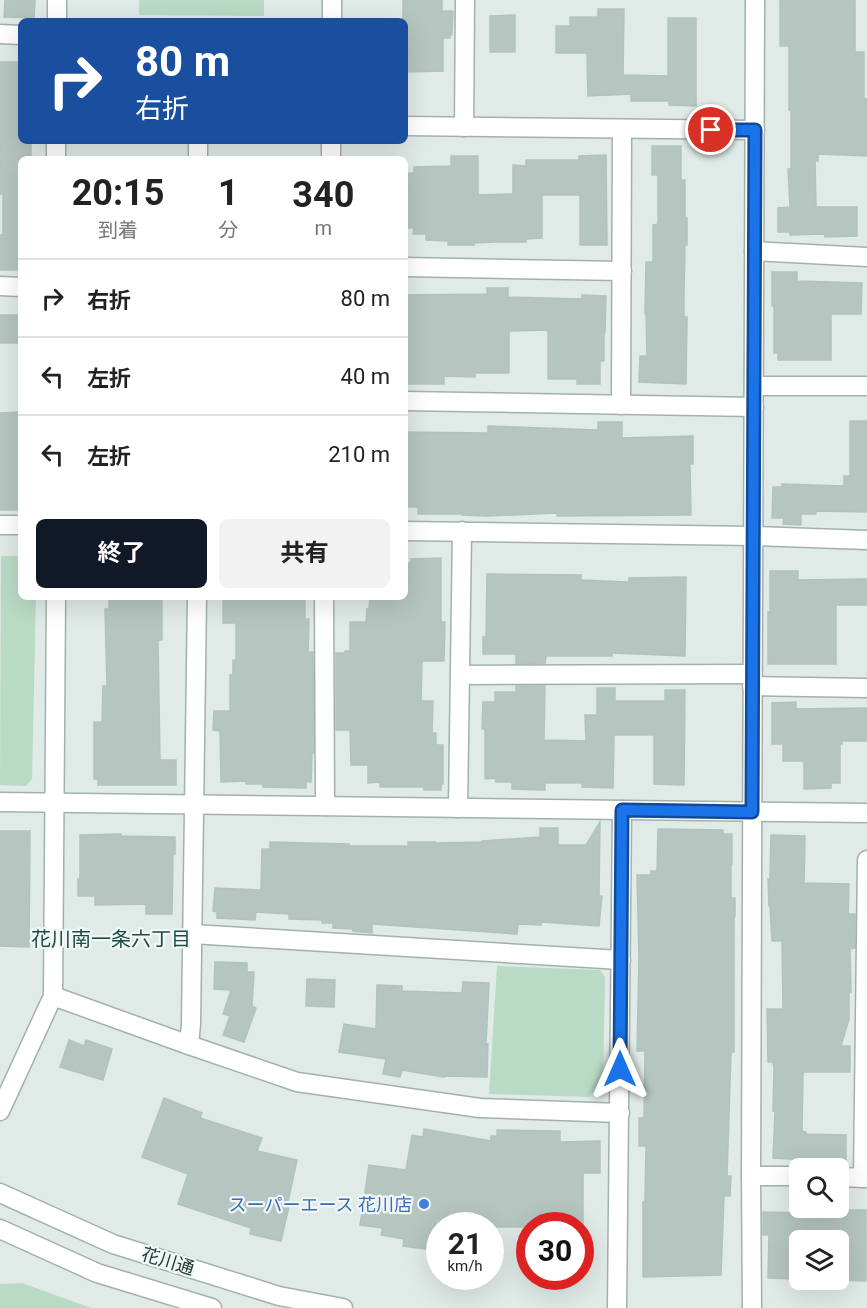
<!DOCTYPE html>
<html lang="ja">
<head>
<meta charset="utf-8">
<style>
  :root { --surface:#fff; --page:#f2f2f2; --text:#222; --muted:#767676; --line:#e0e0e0; --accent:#111827 }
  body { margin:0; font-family:Roboto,"Noto Sans JP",sans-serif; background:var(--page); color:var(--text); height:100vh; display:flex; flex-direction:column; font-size:22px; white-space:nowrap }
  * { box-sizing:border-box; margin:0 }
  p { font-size:20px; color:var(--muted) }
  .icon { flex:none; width:33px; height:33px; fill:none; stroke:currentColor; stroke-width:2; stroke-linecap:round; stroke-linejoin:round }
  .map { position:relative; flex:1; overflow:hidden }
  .drawer { position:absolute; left:18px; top:156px; width:390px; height:444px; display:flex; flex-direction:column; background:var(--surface); border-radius:9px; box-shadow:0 6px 24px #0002 }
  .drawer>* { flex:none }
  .top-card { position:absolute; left:18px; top:18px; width:390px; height:126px; border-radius:9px; box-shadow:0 6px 24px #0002; background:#1a4fa0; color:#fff; overflow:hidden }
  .controls { position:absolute; left:789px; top:1158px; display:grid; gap:12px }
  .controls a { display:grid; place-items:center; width:60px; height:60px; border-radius:9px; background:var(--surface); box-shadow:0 6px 24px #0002; font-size:30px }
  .speed { position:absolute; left:426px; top:1212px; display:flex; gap:12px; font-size:30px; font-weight:700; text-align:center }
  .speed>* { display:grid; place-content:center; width:78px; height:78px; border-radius:50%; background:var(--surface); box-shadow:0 6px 24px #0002; line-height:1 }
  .speed small { font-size:15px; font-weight:400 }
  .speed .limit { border:9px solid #d22; background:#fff; color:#111 }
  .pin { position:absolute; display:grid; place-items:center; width:51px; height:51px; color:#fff; margin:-26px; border:3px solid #fff; border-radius:50%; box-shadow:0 2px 6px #0007 }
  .me { position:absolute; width:66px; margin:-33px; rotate:0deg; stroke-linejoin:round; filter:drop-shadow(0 0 4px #0008) }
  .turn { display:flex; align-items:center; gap:21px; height:126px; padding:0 18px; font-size:27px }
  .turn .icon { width:78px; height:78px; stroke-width:2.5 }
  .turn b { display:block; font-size:42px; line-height:51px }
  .eta { display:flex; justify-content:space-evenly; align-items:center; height:102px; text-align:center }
  .eta b { font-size:36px; font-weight:700; line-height:42px }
  .cta { display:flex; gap:12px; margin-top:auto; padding:12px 18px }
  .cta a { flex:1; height:69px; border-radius:9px; background:var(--accent); color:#fff; font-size:24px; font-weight:700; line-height:69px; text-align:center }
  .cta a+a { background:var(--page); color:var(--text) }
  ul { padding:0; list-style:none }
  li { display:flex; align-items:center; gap:18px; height:78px; padding:0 18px; border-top:2px solid var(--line) }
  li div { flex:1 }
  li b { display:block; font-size:22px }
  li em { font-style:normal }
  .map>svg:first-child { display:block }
  .green { fill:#b9dbc6 }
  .building { fill:#b5c5c0; stroke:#b2c3be; stroke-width:1.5 }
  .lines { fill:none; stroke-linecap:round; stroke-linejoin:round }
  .minor-casing { stroke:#a3b1ae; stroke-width:21 }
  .tertiary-casing { stroke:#a3b1ae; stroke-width:21 }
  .minor { stroke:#fff; stroke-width:18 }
  .tertiary { stroke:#fff; stroke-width:18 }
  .route-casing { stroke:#114b97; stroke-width:15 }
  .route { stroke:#1a73e8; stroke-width:10 }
  .shop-dot { fill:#3f7fe0; stroke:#f0f7f4; stroke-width:2 }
  .labels { text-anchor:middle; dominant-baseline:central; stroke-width:4.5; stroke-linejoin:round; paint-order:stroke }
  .shop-label { font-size:18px; fill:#366cbe; stroke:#f0f7f4; text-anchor:end }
  .street-label { font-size:18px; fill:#213936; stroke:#f0f7f4 }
  .neighbourhood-label { font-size:20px; fill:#1e4b44; stroke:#f0f7f4 }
</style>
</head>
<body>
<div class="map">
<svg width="867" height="1308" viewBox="0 0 867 1308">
  <rect width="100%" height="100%" fill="#e0eae7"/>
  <g class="green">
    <polygon points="139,0 264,0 264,16 139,15"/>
    <polygon points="1,556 21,556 21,597 36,597 32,779 26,786 0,785"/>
    <polygon points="497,966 600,970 605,977 603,1083 590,1097 489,1094"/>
    <polygon points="22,1283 91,1308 0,1308 0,1284"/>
  </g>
  <g class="building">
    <polygon points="5,0 35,0 34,18 4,17"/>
    <polygon points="403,0 442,0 442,11 453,11 452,35 450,35 450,38 443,38 443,71 406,72 405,21 403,21"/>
    <polygon points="780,0 855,0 855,52 864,52 864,99 867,99 867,156 818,154 818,161 815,161 816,207 857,207 857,236 825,237 825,234 790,235 790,232 778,232 778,208 790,207 788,169 791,169 791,110 789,110 789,46 780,46"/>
    <polygon points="598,9 624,9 623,75 668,76 668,18 696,18 696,106 669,105 669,101 631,101 631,94 588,96 587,53 556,53 556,26 570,26 570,17 598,17"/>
    <polygon points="515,15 515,52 490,52 490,16"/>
    <polygon points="0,62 21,62 21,141 31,141 31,159 21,159 21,270 0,270 0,235 3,235 3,194 0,194"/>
    <polygon points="652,146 681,146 681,180 685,180 685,218 687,218 687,245 685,245 684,294 684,317 687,317 686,384 639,382 640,356 647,356 646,314 645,314 646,262 653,262 653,225 658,224 658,175 652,175"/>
    <polygon points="606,155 607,245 580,245 580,195 542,195 542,238 526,239 526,242 496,242 474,243 474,245 448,245 448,241 426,240 426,234 413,234 414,228 405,228 405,173 414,173 414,167 451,166 451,156 478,156 478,195 513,194 513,165 526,166 526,160 579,160 579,156"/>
    <polygon points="772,272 797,272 797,281 862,283 861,314 831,314 831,360 778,360 778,353 774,353 774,306 772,306"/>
    <polygon points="487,288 508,288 508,297 582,299 582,295 606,296 605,332 604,332 604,361 600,361 600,384 577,384 577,379 548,379 548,330 509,331 509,373 475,373 475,377 444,376 444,384 405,384 405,295 487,294"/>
    <rect x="0" y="315" width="21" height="28"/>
    <polygon points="21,412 20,510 0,510 0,413"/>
    <polygon points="850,421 867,421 867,512 816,511 816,514 801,514 801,525 783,524 784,518 772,518 773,487 782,487 782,484 844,486 844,476 850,476"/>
    <polygon points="598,422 622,422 622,438 693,436 693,464 690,464 691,515 557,516 557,513 488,516 462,515 462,514 418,514 418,507 405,507 405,432 488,433 488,426 598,430"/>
    <polygon points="441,558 441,622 445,622 444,661 422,661 421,701 433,701 432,733 436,733 436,745 443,745 443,784 441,784 441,790 424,790 424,787 380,787 380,782 368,783 368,765 351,765 350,730 336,730 336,653 345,653 345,651 350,651 350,622 366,622 367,609 369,609 370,597 405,597 405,563 411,563 411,559"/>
    <polygon points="770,571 798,571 798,580 867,579 867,605 836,605 836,664 768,664 768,612 770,612"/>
    <polygon points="487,574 581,575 581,580 629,582 629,578 686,577 685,656 612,653 612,656 546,656 545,663 516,664 516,654 483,654 483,637 486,637"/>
    <polygon points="109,597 162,597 162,640 158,640 160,760 176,760 176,785 98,785 98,779 94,779 94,722 102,722 103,686 107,686 105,609 109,609"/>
    <polygon points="223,597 305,597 305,619 309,619 308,652 313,652 314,753 312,753 311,782 306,781 306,788 263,787 262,784 246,784 246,781 221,782 220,731 213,730 214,711 230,711 230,675 233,675 233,660 236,660 236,623 223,623"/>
    <polygon points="516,686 545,686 544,740 586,741 585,715 597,715 597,688 615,688 615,701 665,701 665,690 685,690 684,785 654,784 654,735 615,735 614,736 613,788 582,787 582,783 545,783 545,790 512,789 512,782 496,782 495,778 485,779 485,729 482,729 483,702 495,702 495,692 516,692"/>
    <polygon points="796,702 796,709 867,708 867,741 842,741 842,744 840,744 840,783 831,783 831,788 804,789 804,761 783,761 783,744 772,744 772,703"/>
    <polygon points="600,822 599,896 602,896 599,926 541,922 541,925 518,924 517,934 372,924 372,933 353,931 353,929 333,928 333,923 322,923 322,920 289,919 289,914 256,912 255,920 217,918 217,912 213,911 215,888 261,890 262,849 270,849 270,842 349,844 349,846 408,846 408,842 435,842 435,843 482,842 482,841 540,837 540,828 558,828 558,845 586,845"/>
    <polygon points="658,829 723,830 723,834 732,834 732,864 731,864 731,898 735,898 735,916 734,916 734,1052 731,1052 727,1176 731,1176 730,1196 724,1196 721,1275 643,1277 643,1202 645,1202 646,1146 639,1146 639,1118 644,1118 645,1051 637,1051 639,958 637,875 651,875 651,871 657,871"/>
    <polygon points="0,831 30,831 29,947 0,946"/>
    <polygon points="121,834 121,836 175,837 175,854 173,854 172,914 146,914 146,904 95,905 95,896 78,896 78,879 80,879 80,835"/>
    <polygon points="771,835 805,836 804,883 849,884 848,914 855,914 855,948 850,949 851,992 849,992 849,1019 841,1046 850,1046 850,1072 803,1072 802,1131 806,1132 806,1134 846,1135 846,1162 812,1162 812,1160 773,1158 775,1111 773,1111 774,1068 773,1062 768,1062 767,1009 783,1009 782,941 772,941 770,906 769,906 768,879 770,879"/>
    <polygon points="215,962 247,963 247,972 254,972 252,1006 256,1008 244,1042 223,1035 230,1016 223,1014 231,990 214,989"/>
    <polygon points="307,979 335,980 334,1007 306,1006"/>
    <polygon points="463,982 489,983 486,1044 488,1044 487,1077 444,1076 444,1077 402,1070 400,1077 383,1074 386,1059 339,1052 344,1024 376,1029 377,985 402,986 402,991 462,993"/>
    <polygon points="69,1040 84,1046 86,1040 112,1049 103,1080 60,1067"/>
    <polygon points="164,1098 202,1113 200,1118 262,1138 257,1151 297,1160 288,1202 290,1202 281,1241 250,1234 251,1228 178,1204 188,1174 142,1157"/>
    <polygon points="424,1129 491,1141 491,1136 497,1136 497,1130 560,1131 560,1142 600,1141 600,1173 583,1173 583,1225 536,1225 530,1227 494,1227 494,1226 440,1226 440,1251 403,1246 404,1239 381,1235 383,1228 360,1225 369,1165 406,1170 412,1135 423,1137"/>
    <polygon points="806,1208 832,1208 832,1210 866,1210 866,1281 838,1280 838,1235 796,1235 795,1279 768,1278 769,1235 763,1235 763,1212 806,1213"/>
  </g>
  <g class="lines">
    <g class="minor-casing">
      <g id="minor">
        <polyline points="57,21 57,0"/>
        <polyline points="332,21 332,0"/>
        <polyline points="0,34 21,35"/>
        <polyline points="405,126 755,130"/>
        <polyline points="464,127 465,0"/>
        <polyline points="56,141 56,159"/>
        <polyline points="198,159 198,141"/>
        <polyline points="331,159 331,141"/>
        <polyline points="754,251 867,257"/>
        <polyline points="405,267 622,271"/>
        <polyline points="0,286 21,287"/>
        <polyline points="754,386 867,386"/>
        <polyline points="405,401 754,407"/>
        <polyline points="621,405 622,129"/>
        <polyline points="0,525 21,525"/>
        <polyline points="405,531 753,536 867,540"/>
        <polyline points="324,597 325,806"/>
        <polyline points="460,675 752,674"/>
        <polyline points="752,686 867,688"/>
        <polyline points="0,802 867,813"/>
        <polyline points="458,808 462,531"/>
        <polyline points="192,934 621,960"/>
        <polyline points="53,996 189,1045 297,1082 480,1108 620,1113"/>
        <polyline points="189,1045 191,1024 197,597"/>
        <polyline points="0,1111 53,996 56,597"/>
        <polyline points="751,1176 800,1176"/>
        <polyline points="838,1177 867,1178"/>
        <polyline points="863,1178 867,860"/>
        <polyline points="617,1308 622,810"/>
        <polyline points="752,1308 751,1176 755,0"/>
      </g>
    </g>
    <g class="tertiary-casing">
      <g id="tertiary">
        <polyline points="0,1193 113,1244 279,1296 343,1308"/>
        <polyline points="0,1229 97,1273 212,1308"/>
      </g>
    </g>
    <use href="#minor" class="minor"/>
    <use href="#tertiary" class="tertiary"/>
  </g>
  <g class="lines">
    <g class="route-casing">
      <polyline id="route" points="620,1069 622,810 752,812 755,130 711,130"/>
    </g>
    <use href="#route" class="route"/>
  </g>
  <circle class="shop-dot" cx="424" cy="1204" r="6"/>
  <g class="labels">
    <g class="shop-label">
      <text x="412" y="1204">スーパーエース 花川店</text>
    </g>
    <g class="street-label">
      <text transform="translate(168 1261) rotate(17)">花川通</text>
    </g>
    <g class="neighbourhood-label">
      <text x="111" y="939">花川南一条六丁目</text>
    </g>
  </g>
</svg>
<div class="controls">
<a><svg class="icon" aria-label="search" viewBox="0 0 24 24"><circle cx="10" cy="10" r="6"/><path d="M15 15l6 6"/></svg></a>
<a><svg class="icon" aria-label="layers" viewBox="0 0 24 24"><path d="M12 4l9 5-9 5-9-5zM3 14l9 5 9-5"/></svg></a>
</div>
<div class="speed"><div>21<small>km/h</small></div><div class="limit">30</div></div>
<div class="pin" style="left:711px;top:130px;background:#d93025"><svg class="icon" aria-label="arrive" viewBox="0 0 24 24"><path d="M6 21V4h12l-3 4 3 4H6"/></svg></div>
<svg class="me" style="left:620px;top:1069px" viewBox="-20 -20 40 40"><path d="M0-17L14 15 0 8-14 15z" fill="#1a73e8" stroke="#fff" stroke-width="4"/></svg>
<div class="top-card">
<div class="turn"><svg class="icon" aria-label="right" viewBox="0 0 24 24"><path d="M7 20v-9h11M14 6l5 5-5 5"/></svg><div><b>80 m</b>右折</div></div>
</div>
<section class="drawer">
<div class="eta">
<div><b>20:15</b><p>到着</p></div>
<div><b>1</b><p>分</p></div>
<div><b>340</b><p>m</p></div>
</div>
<ul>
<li><svg class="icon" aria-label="right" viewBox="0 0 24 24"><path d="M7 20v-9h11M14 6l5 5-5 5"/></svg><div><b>右折</b></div><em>80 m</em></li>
<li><svg class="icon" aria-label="left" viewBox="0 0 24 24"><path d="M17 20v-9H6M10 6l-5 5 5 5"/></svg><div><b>左折</b></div><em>40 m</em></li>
<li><svg class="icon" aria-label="left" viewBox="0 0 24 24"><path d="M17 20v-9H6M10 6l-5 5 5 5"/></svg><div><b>左折</b></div><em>210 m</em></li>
</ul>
<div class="cta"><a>終了</a><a>共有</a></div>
</section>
</div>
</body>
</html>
